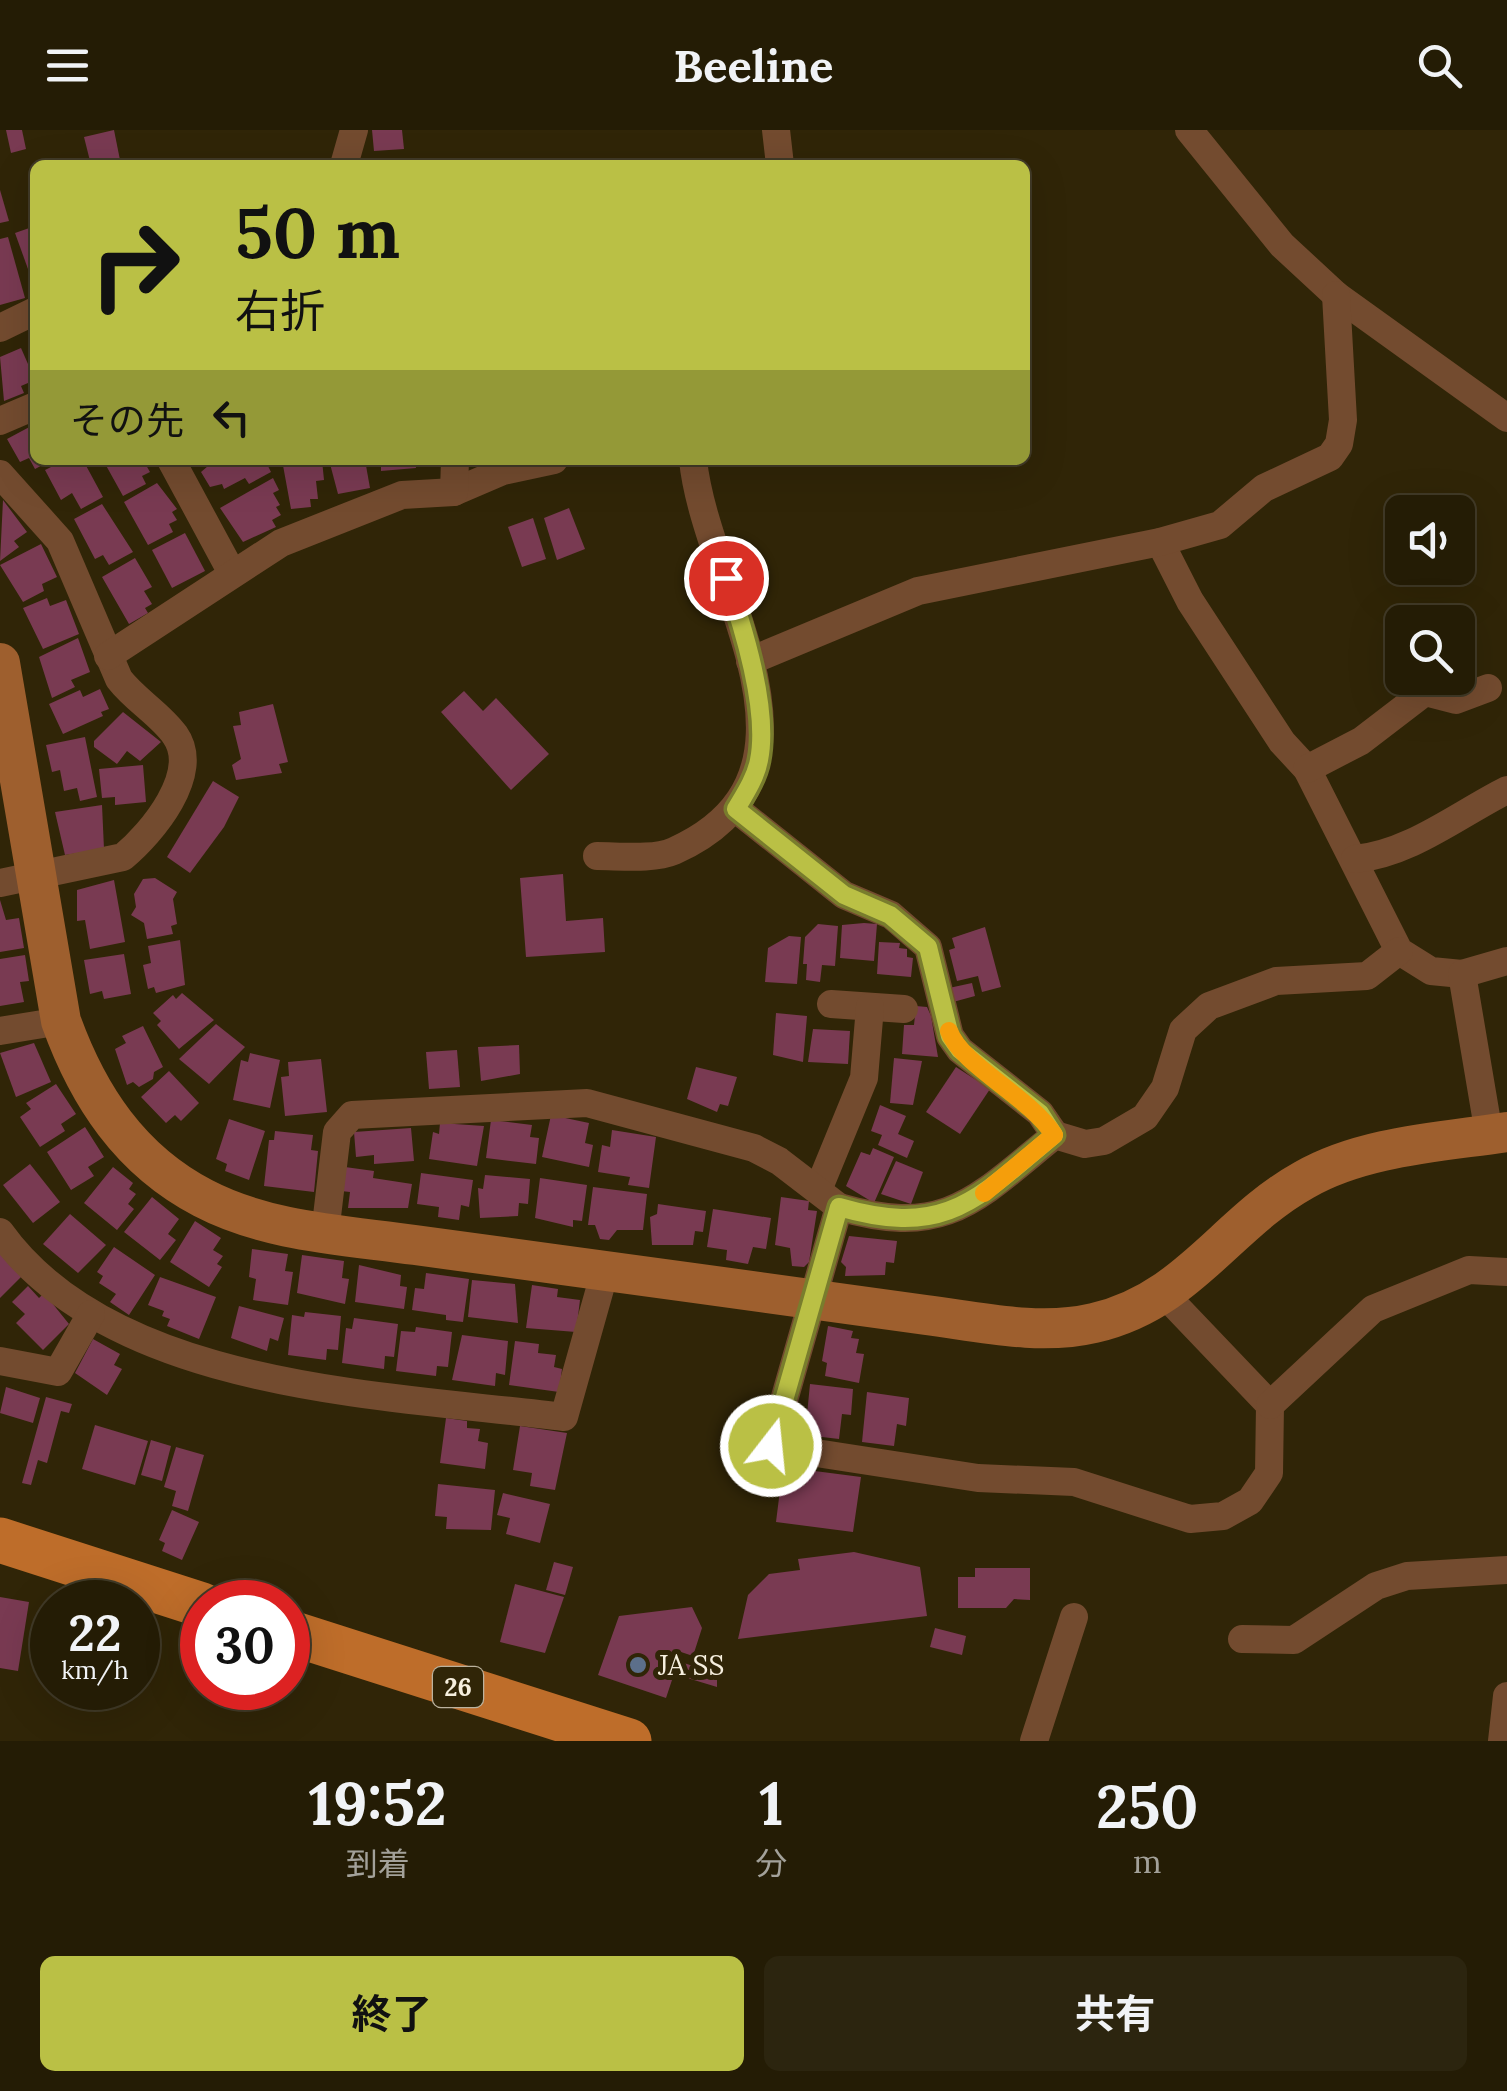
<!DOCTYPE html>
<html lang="ja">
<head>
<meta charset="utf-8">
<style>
  :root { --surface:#241c05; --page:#2c250f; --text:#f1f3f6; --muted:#a3a19a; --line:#413a27; --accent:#bac045 }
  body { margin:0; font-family:Lora,"Noto Sans JP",serif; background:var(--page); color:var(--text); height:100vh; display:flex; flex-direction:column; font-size:38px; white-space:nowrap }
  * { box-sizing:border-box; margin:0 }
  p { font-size:32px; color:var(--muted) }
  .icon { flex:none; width:55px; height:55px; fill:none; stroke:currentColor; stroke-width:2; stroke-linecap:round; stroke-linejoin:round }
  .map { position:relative; height:1611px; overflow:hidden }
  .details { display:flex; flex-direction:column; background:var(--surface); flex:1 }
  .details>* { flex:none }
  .banner { position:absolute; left:30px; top:30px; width:1000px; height:305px; border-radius:15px; box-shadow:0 10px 40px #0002,0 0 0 2px var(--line); background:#bac045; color:#111; overflow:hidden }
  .tools { position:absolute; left:1385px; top:365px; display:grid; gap:20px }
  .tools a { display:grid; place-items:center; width:90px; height:90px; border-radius:15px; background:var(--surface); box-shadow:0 10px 40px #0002,0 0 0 2px var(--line); font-size:50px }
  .speed { position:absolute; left:30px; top:1450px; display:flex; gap:20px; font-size:50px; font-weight:700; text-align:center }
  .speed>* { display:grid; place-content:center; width:130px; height:130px; border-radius:50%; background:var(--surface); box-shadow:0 10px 40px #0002,0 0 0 2px var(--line); line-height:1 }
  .speed small { font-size:25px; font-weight:400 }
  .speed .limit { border:15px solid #d22; background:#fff; color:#111 }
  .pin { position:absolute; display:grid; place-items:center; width:85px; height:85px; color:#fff; margin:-42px; border:5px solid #fff; border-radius:50%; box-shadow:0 2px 10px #0007 }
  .me { position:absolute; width:110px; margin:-55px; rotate:16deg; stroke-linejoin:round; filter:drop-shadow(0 0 8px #0008) }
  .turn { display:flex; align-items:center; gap:35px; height:210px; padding:0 40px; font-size:45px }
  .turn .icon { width:130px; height:130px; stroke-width:2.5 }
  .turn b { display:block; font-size:70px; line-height:85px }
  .then { display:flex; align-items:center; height:95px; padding:0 40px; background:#0003; gap:20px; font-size:38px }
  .eta { display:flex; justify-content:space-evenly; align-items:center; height:170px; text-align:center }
  .eta b { font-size:60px; font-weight:700; line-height:70px }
  .button { display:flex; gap:20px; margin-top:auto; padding:20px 40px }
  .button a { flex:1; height:115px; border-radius:15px; background:var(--accent); color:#111; font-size:40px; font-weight:700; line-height:115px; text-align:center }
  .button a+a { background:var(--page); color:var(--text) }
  header { display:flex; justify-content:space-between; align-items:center; height:130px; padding:0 40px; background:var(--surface); font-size:45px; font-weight:700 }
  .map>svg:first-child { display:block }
  .building { fill:#793a52 }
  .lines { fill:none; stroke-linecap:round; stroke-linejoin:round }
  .street { stroke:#734b2f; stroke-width:28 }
  .secondary { stroke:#9e5f2e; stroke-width:40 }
  .primary { stroke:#be6d2a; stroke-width:45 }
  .route-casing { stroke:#797d2d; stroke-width:25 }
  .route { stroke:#bac045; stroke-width:18 }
  .slow { stroke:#f59e0b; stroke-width:18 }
  .service-dot { fill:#5c6f8a; stroke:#302507; stroke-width:4 }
  .labels { text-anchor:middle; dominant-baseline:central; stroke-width:10; stroke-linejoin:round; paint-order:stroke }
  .shield { fill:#302507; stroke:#bbb29e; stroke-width:2.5 }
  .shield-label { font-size:25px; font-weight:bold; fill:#f6efde }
  .poi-label { font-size:28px; fill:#f6efde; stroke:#302507; text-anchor:start }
</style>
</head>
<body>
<header><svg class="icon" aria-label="menu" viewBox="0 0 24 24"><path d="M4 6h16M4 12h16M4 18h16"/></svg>Beeline<svg class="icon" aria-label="search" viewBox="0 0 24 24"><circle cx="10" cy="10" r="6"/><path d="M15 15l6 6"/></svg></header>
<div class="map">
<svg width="1507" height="1611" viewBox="0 0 1507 1611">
  <rect width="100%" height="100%" fill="#302507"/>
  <g class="building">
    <polygon points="6,0 22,0 26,19 11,23"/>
    <polygon points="114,0 121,35 91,35 84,7"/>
    <polygon points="372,0 402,0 404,19 374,21"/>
    <polygon points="35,47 35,82 33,82 28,48"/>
    <polygon points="0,60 9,91 0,93"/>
    <polygon points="35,96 35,137 28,139 15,103"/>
    <polygon points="8,107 25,168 0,175 0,109"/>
    <polygon points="21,218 35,250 21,256 24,263 4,271 0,227"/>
    <polygon points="35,294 35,330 52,330 35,339 29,328 20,332 7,309"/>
    <polygon points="65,330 83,330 103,367 81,379 72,363 61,370 45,340"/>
    <polygon points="103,330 155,330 146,335 150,342 142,346 146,354 123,366"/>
    <polygon points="215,330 265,330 271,342 249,354 245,348 224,359 222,354 210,357 201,342"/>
    <polygon points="282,330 322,330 324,350 316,351 318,369 310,369 311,377 291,379"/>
    <polygon points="329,330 365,330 370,358 338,364"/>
    <polygon points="381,330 415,330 416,338 381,341"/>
    <polygon points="273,348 279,360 273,363 280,375 276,377 281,385 272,390 276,397 243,412 220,378"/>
    <polygon points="157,353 177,379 172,382 177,390 169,394 173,402 148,415 124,372"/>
    <polygon points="3,370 27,402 14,411 19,417 0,431"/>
    <polygon points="102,374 133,422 109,435 103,425 95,429 74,389"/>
    <polygon points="569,378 585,419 557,430 544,388"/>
    <polygon points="533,388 546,429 522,437 508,397"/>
    <polygon points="185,403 205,441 172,458 152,420"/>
    <polygon points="41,414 57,447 42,454 44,461 23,472 0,435"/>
    <polygon points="135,428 152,457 144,461 152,474 145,478 148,483 129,494 102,447"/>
    <polygon points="47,468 50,476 66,470 79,504 43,519 23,478"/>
    <polygon points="78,508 90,542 71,550 75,557 52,568 39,527"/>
    <polygon points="100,559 109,579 101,582 103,586 63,604 49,574 80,560 83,567"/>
    <polygon points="464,561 483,581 496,568 549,624 511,660 441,582"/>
    <polygon points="273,574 288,632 279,634 282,643 236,650 232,635 241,629 233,596 241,595 239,582"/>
    <polygon points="123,582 161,612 140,631 127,621 117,634 94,617 94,611"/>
    <polygon points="85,607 97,667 80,671 77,658 64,661 60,640 52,642 46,615"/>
    <polygon points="143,635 146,672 115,675 115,667 102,668 99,639"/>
    <polygon points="213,651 239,667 224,697 190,743 167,727"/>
    <polygon points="102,675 104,719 65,725 55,682"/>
    <polygon points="563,744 566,791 603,788 605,822 526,827 520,748"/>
    <polygon points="155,748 177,762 173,769 177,794 171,796 173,804 147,809 144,793 131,785 136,777 134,764 143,749"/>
    <polygon points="114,750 125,812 90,819 85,790 77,791 77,760"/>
    <polygon points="0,770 6,790 19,788 24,818 0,822"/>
    <polygon points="864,793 877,794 874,831 840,828 842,795"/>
    <polygon points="818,794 838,796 835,836 822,835 820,852 806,850 807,834 803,834 805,807"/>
    <polygon points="985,797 1001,857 982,862 978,846 957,851 949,820 955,818 952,808"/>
    <polygon points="789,806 801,807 797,854 765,852 768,818"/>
    <polygon points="180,810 185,855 156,863 154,857 148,859 143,835 151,833 148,816"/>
    <polygon points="879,812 900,813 899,818 907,819 907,827 913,828 911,847 877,844"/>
    <polygon points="124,824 131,864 104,869 102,861 90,864 84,830"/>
    <polygon points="25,825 29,851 20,852 24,872 0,876 0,829"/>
    <polygon points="972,853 975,866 953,872 949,858"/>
    <polygon points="182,863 214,890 179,919 157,895 161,891 153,883 173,865 176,869"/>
    <polygon points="916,876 927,877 931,886 938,927 902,924 904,895 914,895"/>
    <polygon points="776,883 807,886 803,932 773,925"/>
    <polygon points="216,894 245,917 209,954 179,929"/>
    <polygon points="143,896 163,937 154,942 153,949 139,957 133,952 127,955 115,919 126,913 122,906"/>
    <polygon points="813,899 850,901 848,934 808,932"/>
    <polygon points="34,913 51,952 16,967 0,923"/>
    <polygon points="519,915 520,944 481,951 478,917"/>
    <polygon points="457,920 460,957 429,959 426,922"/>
    <polygon points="250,923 280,930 270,978 233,970 241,930 248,932"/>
    <polygon points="894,928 922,931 913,975 890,973"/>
    <polygon points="321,929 327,982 285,986 281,947 289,946 288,932"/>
    <polygon points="696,937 737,947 728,976 720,974 717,982 687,969"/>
    <polygon points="956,937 990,959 960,1004 926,982"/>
    <polygon points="169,941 199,973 181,991 175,985 166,993 141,967"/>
    <polygon points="56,954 76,984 61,994 65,1001 40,1017 20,987 31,979 26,973"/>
    <polygon points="880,975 906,986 898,1004 914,1011 907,1028 878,1015 882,1005 871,1001"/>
    <polygon points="551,985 589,993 585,1013 593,1015 589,1037 542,1027"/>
    <polygon points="229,989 265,1001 249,1050 225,1041 227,1034 216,1029"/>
    <polygon points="491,990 532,995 530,1007 539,1008 536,1034 486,1028"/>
    <polygon points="440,993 484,996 477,1036 429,1029 433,1002 439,1004"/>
    <polygon points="85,997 104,1027 88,1037 94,1046 71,1060 47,1022"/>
    <polygon points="411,998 414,1031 374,1034 374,1025 356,1027 354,1002"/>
    <polygon points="612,1000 656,1007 649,1058 628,1055 630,1047 598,1042 602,1015 610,1017"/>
    <polygon points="275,1001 313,1005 311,1020 318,1021 314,1062 264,1056 269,1010 274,1010"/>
    <polygon points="873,1018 894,1027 874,1073 846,1056 861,1022 870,1025"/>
    <polygon points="896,1031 923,1042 911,1074 881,1064"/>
    <polygon points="30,1034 60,1072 33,1093 3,1055"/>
    <polygon points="113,1037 133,1053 129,1059 136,1064 128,1074 134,1079 117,1100 84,1073"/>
    <polygon points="345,1037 374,1041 373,1048 412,1054 408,1078 348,1078 350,1062 341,1061"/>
    <polygon points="421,1043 473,1050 469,1077 461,1075 459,1090 438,1087 439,1077 417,1074"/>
    <polygon points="485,1045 530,1049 528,1074 519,1073 518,1086 480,1088 478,1058 483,1059"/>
    <polygon points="540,1048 587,1055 582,1091 573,1090 573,1097 535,1088"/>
    <polygon points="593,1057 647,1064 643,1100 617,1100 609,1110 600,1109 595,1095 588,1095"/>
    <polygon points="152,1067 179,1089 168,1104 176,1110 160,1130 124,1102"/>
    <polygon points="781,1067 809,1071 808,1080 817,1081 809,1132 804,1137 792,1136 790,1118 775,1115"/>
    <polygon points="658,1074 706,1081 703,1102 695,1101 693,1115 652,1115 650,1087 657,1084"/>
    <polygon points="713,1079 771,1088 766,1119 753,1117 748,1134 726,1130 727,1120 707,1117"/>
    <polygon points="70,1084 106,1115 78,1143 43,1114"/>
    <polygon points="195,1091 221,1108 213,1120 223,1126 217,1134 222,1137 209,1157 170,1132"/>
    <polygon points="849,1106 897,1111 894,1133 886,1132 885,1145 845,1146 846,1137 841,1132"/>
    <polygon points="114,1117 155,1145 129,1185 110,1172 116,1164 99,1153 103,1146 97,1142"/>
    <polygon points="252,1119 288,1124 285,1141 293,1142 288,1175 253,1170 256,1149 249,1147"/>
    <polygon points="0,1124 22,1146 0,1168"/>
    <polygon points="302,1125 344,1131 342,1148 349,1149 345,1174 297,1163"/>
    <polygon points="359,1135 401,1145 400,1156 407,1157 404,1179 355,1172"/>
    <polygon points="426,1143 469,1149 463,1192 446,1190 446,1185 412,1180 415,1158 424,1159"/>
    <polygon points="160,1147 216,1167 199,1209 167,1196 170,1189 162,1186 164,1181 148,1175"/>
    <polygon points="472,1150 515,1154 518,1193 468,1187"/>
    <polygon points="532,1155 558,1159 557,1167 580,1170 576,1202 526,1198"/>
    <polygon points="28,1156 39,1168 44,1163 69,1194 43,1220 16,1193 25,1184 12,1172"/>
    <polygon points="239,1176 284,1188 278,1211 270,1208 267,1221 231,1208"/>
    <polygon points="305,1182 341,1186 338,1220 327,1219 326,1230 288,1225 292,1185 304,1187"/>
    <polygon points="354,1188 398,1194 394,1227 385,1226 384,1239 342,1233 346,1198 352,1199"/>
    <polygon points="828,1196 853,1201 851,1208 859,1209 856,1223 864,1224 859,1253 825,1246 827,1233 822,1231"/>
    <polygon points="416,1197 452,1202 448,1237 437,1236 436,1246 396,1241 401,1201 415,1202"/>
    <polygon points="462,1205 508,1211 505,1245 496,1243 495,1256 452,1250"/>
    <polygon points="93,1209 120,1224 114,1235 122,1239 107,1265 75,1243"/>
    <polygon points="515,1211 539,1214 538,1223 556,1225 554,1237 562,1239 559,1262 509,1255"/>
    <polygon points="810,1254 853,1259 851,1285 842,1284 839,1309 805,1305"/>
    <polygon points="6,1257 40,1268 33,1293 0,1283"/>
    <polygon points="867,1262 909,1268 906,1296 897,1294 894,1316 862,1312"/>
    <polygon points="46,1267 72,1274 69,1283 61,1281 47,1333 38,1330 31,1355 22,1353"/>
    <polygon points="446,1288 467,1291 467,1298 480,1299 478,1311 488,1313 485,1339 440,1333"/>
    <polygon points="95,1295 148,1311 135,1355 82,1339"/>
    <polygon points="520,1296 567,1303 555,1360 530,1356 532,1343 513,1340"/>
    <polygon points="151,1310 171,1316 162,1351 141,1345"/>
    <polygon points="176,1317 204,1325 188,1381 172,1376 176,1361 164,1357"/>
    <polygon points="807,1340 861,1347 853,1402 776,1392 781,1352 805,1355"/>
    <polygon points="438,1354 495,1360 491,1400 446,1399 447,1387 435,1386"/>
    <polygon points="503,1363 550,1374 540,1413 506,1404 510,1388 497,1385"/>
    <polygon points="172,1380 199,1392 182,1430 162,1421 165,1413 159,1410"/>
    <polygon points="854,1422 920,1437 927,1486 738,1509 748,1465 769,1444 800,1440 798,1429"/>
    <polygon points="554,1432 573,1437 565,1465 546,1460"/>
    <polygon points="975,1438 1030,1438 1030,1470 1014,1469 1006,1478 958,1478 958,1447 975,1447"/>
    <polygon points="515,1454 564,1467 545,1523 500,1512"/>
    <polygon points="0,1467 29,1472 18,1541 0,1538"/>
    <polygon points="692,1477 702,1498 693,1526 681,1522 678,1531 717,1544 717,1557 674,1544 666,1568 598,1545 619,1486"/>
    <polygon points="935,1498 966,1506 962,1525 930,1517"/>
  </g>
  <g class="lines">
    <g class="street">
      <polyline points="776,0 780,35"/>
      <polyline points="1189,0 1282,115 1336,165 1507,288"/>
      <polyline points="344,35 354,0"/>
      <polyline points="0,198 35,181"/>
      <polyline points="0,291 35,276"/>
      <polyline points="171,330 232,443"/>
      <path d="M0 344 60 411 119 549C135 570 160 584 175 605 202 643 152 703 123 727L0 753"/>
      <polyline points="454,362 503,341 554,330"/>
      <polyline points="1160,412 1190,471 1282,612 1307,639 1399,821 1431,841 1462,844"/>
      <polyline points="108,526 281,413 402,365 454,362 455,330"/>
      <polyline points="750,531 918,461 1160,412 1220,395 1264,358 1330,327 1339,314 1343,290 1336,165"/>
      <polyline points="1307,639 1361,611 1425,562 1456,570 1488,558"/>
      <polyline points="736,679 844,765 891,785 928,817 950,906 960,920 1040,983 1055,1005"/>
      <path d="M597 726C620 726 653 730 674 721 848 643 706 458 693 330"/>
      <path d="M1355 729C1410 724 1459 684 1507 660"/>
      <polyline points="831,874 904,879"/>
      <polyline points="0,901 61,891"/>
      <polyline points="1489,1004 1462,844 1507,831"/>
      <polyline points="818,1060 864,948 870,877"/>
      <path d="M839 1077C946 1108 975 1070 1055 1005L1085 1014 1104 1011 1145 987 1165 958 1183 900 1209 876 1276 851 1367 846 1399 821"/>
      <path d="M0 1102C113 1260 389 1265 564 1287L605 1141"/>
      <polyline points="325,1103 337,1002 352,985 587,973 754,1018 779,1031 839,1077 771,1316 978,1348 1074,1352 1190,1389 1223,1386 1250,1371 1269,1343 1270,1275 1165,1165"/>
      <polyline points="0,1231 58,1242 91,1184"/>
      <polyline points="1270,1275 1373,1179 1469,1140 1507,1142"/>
      <polyline points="1242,1509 1294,1510 1376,1456 1407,1446 1507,1440"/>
      <polyline points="1034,1611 1074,1487"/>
      <polyline points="1502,1611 1507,1566"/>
    </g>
    <path class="secondary" d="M0 533 61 891C88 966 130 1030 203 1068 268 1102 344 1105 415 1115 508 1128 601 1140 694 1153 771 1164 849 1174 926 1185 980 1192 1039 1206 1094 1193 1189 1171 1225 1094 1304 1050 1363 1016 1441 1012 1507 1002"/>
    <g class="primary">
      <polyline points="0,1410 202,1475"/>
      <polyline points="288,1502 629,1611"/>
    </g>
  </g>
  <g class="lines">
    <g class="route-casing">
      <path id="route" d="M726 448C743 496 769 580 759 630 756 647 745 664 736 679L844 765 890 785 928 817 950 906 960 920 1040 983 1054 1005C976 1070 946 1108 839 1077L771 1316"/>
    </g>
    <use href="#route" class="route"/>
    <path class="slow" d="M949 901C961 935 1030 967 1054 1005L984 1063"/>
  </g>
  <circle class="service-dot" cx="638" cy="1535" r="10"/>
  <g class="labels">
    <rect class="shield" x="433" y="1537" width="50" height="40" rx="8"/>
    <g class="shield-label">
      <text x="458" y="1557">26</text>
    </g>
    <g class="poi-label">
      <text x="658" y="1535">JA SS</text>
    </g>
  </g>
</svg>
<div class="tools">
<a><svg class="icon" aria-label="sound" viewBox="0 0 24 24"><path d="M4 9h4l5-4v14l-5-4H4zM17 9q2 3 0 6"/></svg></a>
<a><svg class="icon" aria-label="search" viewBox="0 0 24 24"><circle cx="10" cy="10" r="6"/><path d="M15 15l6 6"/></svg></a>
</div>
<div class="speed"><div>22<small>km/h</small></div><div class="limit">30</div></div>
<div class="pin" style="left:726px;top:448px;background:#d93025"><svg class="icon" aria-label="arrive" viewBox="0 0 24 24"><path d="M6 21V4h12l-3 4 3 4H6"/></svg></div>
<svg class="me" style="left:771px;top:1316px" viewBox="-20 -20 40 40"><circle r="17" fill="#bac045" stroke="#fff" stroke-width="3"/><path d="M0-11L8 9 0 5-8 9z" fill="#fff"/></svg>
<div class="banner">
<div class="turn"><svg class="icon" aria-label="right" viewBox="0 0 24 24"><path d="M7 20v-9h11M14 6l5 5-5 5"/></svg><div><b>50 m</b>右折</div></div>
<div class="then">その先<svg class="icon" aria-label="left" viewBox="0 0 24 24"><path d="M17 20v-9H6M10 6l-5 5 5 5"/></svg></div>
</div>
</div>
<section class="details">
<div class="eta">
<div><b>19:52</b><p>到着</p></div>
<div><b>1</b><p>分</p></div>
<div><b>250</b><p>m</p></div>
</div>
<div class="button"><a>終了</a><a>共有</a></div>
</section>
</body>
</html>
